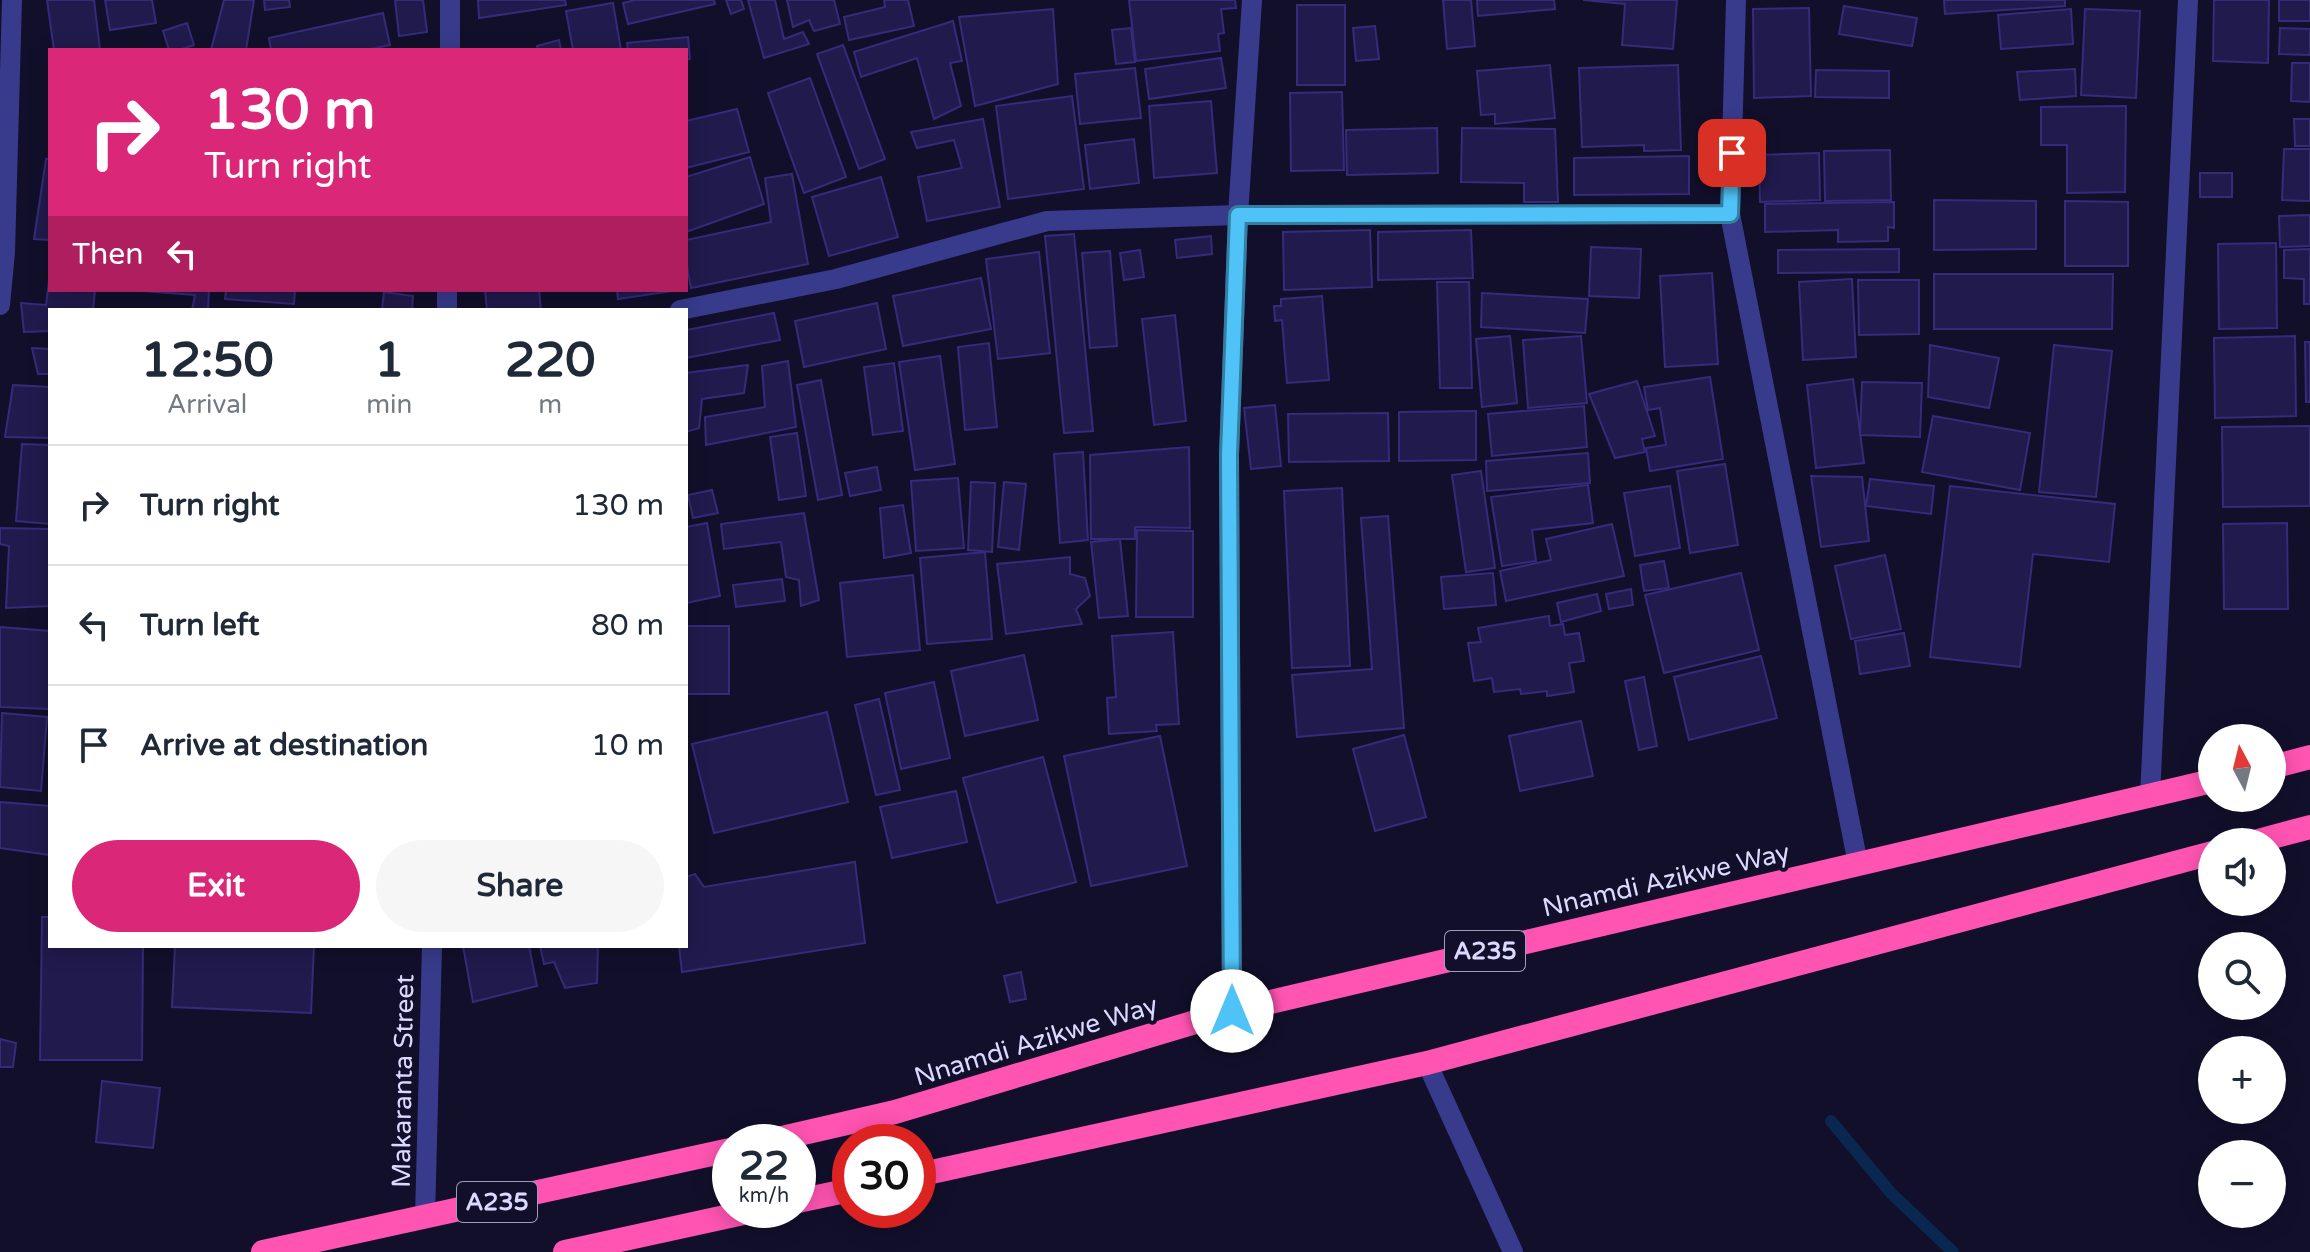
<!DOCTYPE html>
<html lang="en">
<head>
<meta charset="utf-8">
<style>
  :root { --surface:#fff; --page:#f6f6f7; --text:#1f2937; --muted:#747a83; --line:#e0e1e3; --accent:#db2777 }
  body { margin:0; font-family:"Varela Round",sans-serif; background:var(--page); color:var(--text); height:100vh; display:flex; flex-direction:column; font-size:30px; white-space:nowrap }
  * { box-sizing:border-box; margin:0 }
  p { font-size:26px; color:var(--muted) }
  .icon { flex:none; width:44px; height:44px; fill:none; stroke:currentColor; stroke-width:2; stroke-linecap:round; stroke-linejoin:round }
  .map { position:relative; flex:1; overflow:hidden }
  .panel { position:absolute; left:48px; top:308px; width:640px; height:640px; display:flex; flex-direction:column; background:var(--surface); border-radius:0px; box-shadow:0 4px 20px #0003 }
  .panel>* { flex:none }
  .hud { position:absolute; left:48px; top:48px; width:640px; height:244px; border-radius:0px; box-shadow:0 4px 20px #0003; background:#db2777; color:#fff; overflow:hidden }
  .needle { width:52px; rotate:353deg }
  .tools { position:absolute; left:2198px; top:724px; display:grid; gap:16px }
  .tools a { display:grid; place-items:center; width:88px; height:88px; border-radius:50%; background:var(--surface); box-shadow:0 4px 20px #0003; font-size:40px }
  .speed { position:absolute; left:712px; top:1124px; display:flex; gap:16px; font-size:40px; font-weight:700; text-align:center }
  .speed>* { display:grid; place-content:center; width:104px; height:104px; border-radius:50%; background:var(--surface); box-shadow:0 4px 20px #0003; line-height:1 }
  .speed small { font-size:20px; font-weight:400 }
  .speed .limit { border:12px solid #d22; background:#fff; color:#111 }
  .pin { position:absolute; display:grid; place-items:center; width:68px; height:68px; color:#fff; margin:-34px; border-radius:16px; box-shadow:0 4px 12px #0006 }
  .me { position:absolute; width:88px; margin:-44px; rotate:0deg; stroke-linejoin:round; filter:drop-shadow(0 0 6px #0008) }
  .turn { display:flex; align-items:center; gap:28px; height:168px; padding:0 24px; font-size:36px }
  .turn .icon { width:104px; height:104px; stroke-width:2.5 }
  .turn b { display:block; font-size:56px; line-height:68px }
  .then { display:flex; align-items:center; height:76px; padding:0 24px; background:#0003; gap:16px; font-size:30px }
  .eta { display:flex; justify-content:space-evenly; align-items:center; height:136px; text-align:center }
  .eta b { font-size:48px; font-weight:700; line-height:56px }
  .primary-button { display:flex; gap:16px; margin-top:auto; padding:16px 24px }
  .primary-button a { flex:1; height:92px; border-radius:48px; background:var(--accent); color:#fff; font-size:32px; font-weight:700; line-height:92px; text-align:center }
  .primary-button a+a { background:var(--page); color:var(--text) }
  ul { padding:0; list-style:none }
  li { display:flex; align-items:center; gap:24px; height:120px; padding:0 24px; border-top:2px solid var(--line) }
  li div { flex:1 }
  li b { display:block; font-size:30px }
  li em { font-style:normal }
  .map>svg:first-child { display:block }
  .lines { fill:none; stroke-linecap:round; stroke-linejoin:round }
  .stream { stroke:#0a284f; stroke-width:12 }
  .building { fill:#211a4d; stroke:#352b7a; stroke-width:2 }
  .minor { stroke:#383b8c; stroke-width:20 }
  .highway { stroke:#ff54b2; stroke-width:24 }
  .route-casing { stroke:#337fa1; stroke-width:20 }
  .route { stroke:#4fc3f7; stroke-width:14 }
  .labels { text-anchor:middle; dominant-baseline:central; stroke-width:8; stroke-linejoin:round; paint-order:stroke }
  .shield { fill:#120f2b; stroke:#9e9cbf; stroke-width:2 }
  .shield-label { font-size:24px; font-weight:bold; fill:#dad9ff }
  .street-label { font-size:26px; fill:#dad9ff; stroke:#120f2b }
</style>
</head>
<body>
<div class="map">
<svg width="2310" height="1252" viewBox="0 0 2310 1252">
  <rect width="100%" height="100%" fill="#120f2b"/>
  <g class="lines">
    <polyline class="stream" points="1831,1121 1891,1193 1953,1252"/>
  </g>
  <g class="building">
    <polygon points="47,0 94,0 100,50 54,50"/>
    <polygon points="105,0 152,0 156,23 110,30"/>
    <polygon points="224,0 254,0 246,50 211,50"/>
    <polygon points="264,0 289,0 290,7 265,10"/>
    <polygon points="395,0 423,0 427,32 399,36"/>
    <polygon points="478,0 565,0 566,5 479,18"/>
    <polygon points="635,0 714,0 715,4 628,24 623,3"/>
    <polygon points="726,0 741,0 744,9 731,14"/>
    <polygon points="748,0 775,0 784,39 803,32 809,44 764,58"/>
    <polygon points="787,0 834,0 840,24 814,31 809,20 793,27"/>
    <polygon points="884,0 908,0 914,26 849,40 844,17 885,7"/>
    <polygon points="1129,0 1235,0 1236,8 1221,9 1224,33 1218,34 1220,51 1136,61"/>
    <polygon points="1443,0 1471,0 1475,46 1447,49"/>
    <polygon points="1477,0 1554,0 1555,9 1478,16"/>
    <polygon points="1583,0 1677,0 1673,49 1622,45 1625,4"/>
    <polygon points="1944,0 2065,0 2065,6 1945,14"/>
    <polygon points="2214,0 2269,0 2268,63 2213,61"/>
    <rect x="2279" y="0" width="31" height="21"/>
    <polygon points="613,3 621,50 573,50 566,11"/>
    <rect x="1297" y="5" width="48" height="80"/>
    <polygon points="1844,6 1917,18 1912,46 1839,34"/>
    <polygon points="1809,8 1811,96 1754,98 1753,9"/>
    <polygon points="1053,9 1058,84 975,106 959,17"/>
    <polygon points="2071,9 2073,44 2001,49 1998,15"/>
    <polygon points="2085,9 2140,11 2136,98 2081,95"/>
    <polygon points="383,13 390,45 366,50 271,50 269,38"/>
    <polygon points="953,21 962,61 950,63 961,106 934,119 917,58 861,77 854,52"/>
    <polygon points="187,23 194,45 179,50 169,50 163,31"/>
    <polygon points="1375,26 1379,59 1356,61 1353,28"/>
    <polygon points="1131,28 1135,62 1116,64 1112,30"/>
    <polygon points="2280,28 2310,29 2310,55 2279,54"/>
    <polygon points="688,37 690,59 686,60 686,50 628,50 627,43"/>
    <polygon points="559,40 561,50 538,50 537,46"/>
    <polygon points="843,45 885,159 859,169 817,54"/>
    <polygon points="1221,58 1226,88 1149,99 1145,69"/>
    <polygon points="2292,63 2310,63 2310,102 2291,101"/>
    <polygon points="1550,65 1555,118 1495,124 1495,114 1481,115 1477,71"/>
    <polygon points="1678,65 1681,150 1644,151 1644,145 1582,147 1579,68"/>
    <polygon points="1135,68 1141,118 1080,124 1075,74"/>
    <polygon points="2075,69 2076,96 2020,100 2017,72"/>
    <polygon points="1816,70 1889,71 1889,98 1815,97"/>
    <polygon points="810,78 846,177 804,193 768,93"/>
    <polygon points="1342,92 1344,170 1291,171 1290,93"/>
    <polygon points="1072,96 1084,189 1008,199 996,106"/>
    <polygon points="1211,101 1217,173 1154,178 1149,106"/>
    <polygon points="2126,106 2125,192 2067,193 2067,145 2041,145 2041,107"/>
    <polygon points="737,109 749,152 686,168 686,121"/>
    <polygon points="983,119 1000,207 927,221 918,177 962,168 954,140 917,148 911,132"/>
    <polygon points="2294,119 2310,119 2310,146 2295,146"/>
    <polygon points="1437,128 1438,173 1347,175 1346,130"/>
    <polygon points="1462,128 1555,129 1558,202 1524,202 1524,183 1461,182"/>
    <polygon points="1134,139 1139,183 1090,189 1085,145"/>
    <polygon points="2284,149 2310,149 2310,201 2282,200"/>
    <polygon points="1890,150 1891,200 1825,201 1824,151"/>
    <polygon points="1819,153 1820,200 1760,202 1759,155"/>
    <polygon points="1689,156 1689,194 1574,195 1574,158"/>
    <polygon points="750,157 764,204 686,232 686,177"/>
    <polygon points="46,159 50,159 50,240 34,239"/>
    <rect x="2200" y="173" width="32" height="24"/>
    <polygon points="792,174 808,264 691,288 686,261 686,240 771,222 765,178"/>
    <polygon points="881,177 898,237 829,256 812,197"/>
    <polygon points="1934,200 2036,201 2036,249 1934,250"/>
    <polygon points="2065,201 2128,202 2128,266 2065,266"/>
    <polygon points="1894,202 1894,228 1888,227 1888,241 1838,242 1838,230 1765,232 1765,204"/>
    <polygon points="2310,215 2310,246 2280,247 2279,216"/>
    <polygon points="1370,230 1372,287 1284,290 1283,232"/>
    <polygon points="1471,230 1473,278 1378,280 1378,232"/>
    <polygon points="1074,234 1093,431 1064,433 1045,236"/>
    <polygon points="1211,236 1212,254 1177,258 1175,240"/>
    <polygon points="2276,243 2277,328 2219,329 2218,244"/>
    <polygon points="1591,247 1641,249 1639,298 1589,296"/>
    <polygon points="1899,249 1899,272 1778,273 1778,250"/>
    <polygon points="2310,249 2310,304 2304,304 2304,279 2284,278 2284,250"/>
    <polygon points="1140,250 1144,277 1124,280 1120,253"/>
    <polygon points="1110,251 1117,346 1090,348 1082,253"/>
    <polygon points="1039,252 1050,353 998,359 986,259"/>
    <polygon points="50,272 50,290 95,290 93,310 50,310 50,331 24,332 21,303 46,305"/>
    <polygon points="1712,273 1718,364 1665,367 1660,276"/>
    <polygon points="1934,274 2113,274 2112,329 1934,329"/>
    <polygon points="981,278 991,329 903,346 893,296"/>
    <polygon points="1852,279 1856,357 1803,360 1799,282"/>
    <polygon points="1858,280 1919,280 1919,334 1859,335"/>
    <polygon points="1437,282 1469,282 1472,388 1440,388"/>
    <polygon points="129,290 209,290 208,310 192,310 195,295"/>
    <polygon points="226,290 295,290 294,304 225,299"/>
    <polygon points="485,290 539,290 541,310 487,310"/>
    <polygon points="617,290 673,290 673,291 618,299"/>
    <polygon points="384,292 413,296 412,310 382,310"/>
    <polygon points="1482,293 1588,299 1585,333 1481,327"/>
    <polygon points="1322,296 1329,380 1287,383 1282,320 1275,321 1274,306 1281,306 1281,299"/>
    <polygon points="877,303 886,349 804,367 795,321"/>
    <polygon points="774,313 780,340 686,358 686,330"/>
    <polygon points="1175,315 1186,421 1154,425 1142,319"/>
    <polygon points="1510,336 1517,403 1482,407 1476,339"/>
    <polygon points="1581,336 1587,403 1528,408 1523,340"/>
    <polygon points="2295,336 2296,416 2215,418 2214,338"/>
    <polygon points="2305,342 2310,342 2310,402 2306,402"/>
    <polygon points="989,343 997,427 965,430 958,347"/>
    <polygon points="1930,345 1999,358 1989,408 1928,397"/>
    <polygon points="2054,345 2112,351 2096,497 2039,492"/>
    <polygon points="32,348 50,349 50,374 38,374"/>
    <polygon points="940,356 955,464 915,470 899,362"/>
    <polygon points="788,361 796,427 706,445 705,417 765,407 762,366"/>
    <polygon points="894,363 903,431 873,435 864,367"/>
    <polygon points="748,365 744,393 702,399 699,428 686,432 686,373"/>
    <polygon points="1710,377 1723,459 1650,471 1646,448 1666,445 1660,408 1648,410 1644,387"/>
    <polygon points="1853,379 1864,463 1816,468 1807,385"/>
    <polygon points="821,380 842,495 818,500 797,385"/>
    <polygon points="1637,381 1655,436 1642,439 1645,452 1615,458 1589,394"/>
    <polygon points="1862,382 1922,383 1920,437 1860,435"/>
    <polygon points="13,385 50,387 50,438 5,437"/>
    <polygon points="1275,405 1281,466 1251,469 1244,408"/>
    <polygon points="1584,406 1587,447 1492,456 1488,414"/>
    <polygon points="1476,411 1476,460 1399,461 1399,412"/>
    <polygon points="1388,413 1389,461 1289,462 1288,414"/>
    <polygon points="1933,416 2030,433 2020,490 1922,472"/>
    <polygon points="2310,426 2310,506 2223,507 2222,427"/>
    <polygon points="797,433 806,496 779,500 770,437"/>
    <polygon points="22,444 50,445 50,524 16,521"/>
    <polygon points="1189,447 1190,528 1135,527 1135,539 1091,539 1090,455"/>
    <polygon points="1083,452 1088,540 1060,543 1054,454"/>
    <polygon points="1588,453 1590,483 1487,491 1486,461"/>
    <polygon points="1725,464 1738,545 1690,553 1677,471"/>
    <polygon points="877,467 881,490 850,496 845,473"/>
    <polygon points="1481,471 1495,568 1466,572 1452,475"/>
    <polygon points="1811,476 1862,477 1869,541 1821,547"/>
    <polygon points="958,478 964,548 916,551 911,481"/>
    <polygon points="1870,479 1934,486 1931,514 1866,506"/>
    <polygon points="971,482 995,483 992,552 968,550"/>
    <polygon points="1004,482 1026,484 1019,550 998,547"/>
    <polygon points="1588,485 1593,523 1532,530 1536,561 1502,566 1491,497"/>
    <polygon points="1670,486 1680,548 1635,556 1624,493"/>
    <polygon points="1950,486 2115,504 2109,562 2033,554 2020,667 1930,657"/>
    <polygon points="1342,488 1350,666 1292,668 1284,491"/>
    <polygon points="712,490 718,513 693,518 688,495"/>
    <polygon points="903,505 911,553 884,558 880,508"/>
    <polygon points="804,513 819,600 801,606 799,580 786,577 781,542 724,549 721,524"/>
    <polygon points="1388,516 1404,728 1297,737 1292,675 1372,669 1361,518"/>
    <polygon points="707,523 720,596 686,603 686,527"/>
    <polygon points="2287,523 2288,609 2224,609 2223,524"/>
    <polygon points="1612,524 1624,576 1506,601 1500,571 1551,560 1546,539"/>
    <polygon points="0,528 50,529 50,606 6,608 9,546 0,544"/>
    <polygon points="1137,530 1193,531 1193,617 1136,617"/>
    <polygon points="1120,539 1128,616 1099,618 1091,542"/>
    <polygon points="985,552 992,639 927,644 920,558"/>
    <polygon points="1885,555 1901,629 1851,639 1835,566"/>
    <polygon points="1070,557 1070,574 1085,578 1090,596 1076,609 1082,624 1006,634 997,564"/>
    <polygon points="1664,561 1669,588 1644,591 1640,565"/>
    <polygon points="1493,573 1496,605 1444,609 1441,577"/>
    <polygon points="1741,573 1759,650 1664,673 1645,595"/>
    <polygon points="913,575 920,650 847,657 840,583"/>
    <polygon points="782,579 785,601 736,607 733,585"/>
    <polygon points="1631,589 1633,605 1609,609 1606,594"/>
    <polygon points="1597,594 1601,611 1561,622 1557,603"/>
    <polygon points="1549,616 1550,626 1563,624 1565,635 1579,633 1584,661 1569,663 1574,692 1547,696 1547,691 1521,694 1520,689 1494,692 1492,678 1474,681 1468,643 1481,642 1478,628"/>
    <rect x="686" y="626" width="43" height="68"/>
    <polygon points="0,627 50,631 50,709 0,707"/>
    <polygon points="1173,632 1179,724 1156,725 1157,731 1109,734 1107,698 1116,697 1112,636"/>
    <polygon points="1904,633 1910,666 1860,674 1855,641"/>
    <polygon points="1024,655 1038,720 965,736 951,671"/>
    <polygon points="1761,656 1777,718 1689,740 1674,677"/>
    <polygon points="1644,677 1657,746 1639,750 1625,681"/>
    <polygon points="934,682 950,758 901,769 885,693"/>
    <polygon points="879,699 900,790 876,795 855,705"/>
    <polygon points="827,712 848,802 714,833 692,744"/>
    <polygon points="2,713 47,717 41,791 0,787"/>
    <polygon points="1581,721 1593,776 1520,791 1509,736"/>
    <polygon points="1404,735 1426,817 1375,831 1353,749"/>
    <polygon points="1160,736 1187,866 1091,886 1064,756"/>
    <polygon points="1043,757 1076,882 997,903 963,778"/>
    <polygon points="956,791 967,842 892,858 880,807"/>
    <polygon points="0,802 50,806 50,855 0,848"/>
    <polygon points="855,862 865,943 682,972 679,946 686,946 686,877 695,874 704,887"/>
    <polygon points="42,917 50,917 50,946 143,946 142,1060 40,1060"/>
    <polygon points="175,946 314,946 311,1013 172,1007"/>
    <polygon points="463,946 529,946 537,986 473,1002"/>
    <polygon points="540,946 598,946 597,983 565,988 554,962 544,964"/>
    <polygon points="1021,972 1026,999 1010,1002 1004,976"/>
    <polygon points="0,1039 16,1043 13,1067 0,1067"/>
    <polygon points="102,1081 160,1088 153,1148 96,1142"/>
  </g>
  <g class="lines">
    <g class="minor">
      <polyline points="1736,0 1730,214 1858,864"/>
      <polyline points="450,50 450,0"/>
      <polyline points="0,305 5,252 12,0"/>
      <polyline points="447,310 447,290"/>
      <polyline points="680,310 836,279 1047,221 1238,215 1730,214"/>
      <polyline points="2150,796 2188,0"/>
      <polyline points="1232,1011 1229,455 1238,215 1252,0"/>
      <polyline points="1427,1063 1513,1252"/>
      <polyline points="425,1218 432,946"/>
    </g>
    <g class="highway">
      <polyline points="2272,767 2310,757"/>
      <polyline points="2254,842 2310,827"/>
      <polyline points="764,1142 895,1112 1232,1011 2212,781"/>
      <polyline points="918,1175 1427,1063 2212,853"/>
      <polyline points="798,1201 850,1190"/>
      <polyline points="263,1252 730,1150"/>
      <polyline points="565,1252 757,1210"/>
    </g>
  </g>
  <g class="lines">
    <g class="route-casing">
      <polyline id="route" points="1232,1011 1229,455 1238,215 1730,214 1732,153"/>
    </g>
    <use href="#route" class="route"/>
  </g>
  <g class="labels">
    <g class="shield">
      <rect x="1445" y="931" width="80" height="40" rx="6"/>
      <rect x="457" y="1182" width="80" height="40" rx="6"/>
    </g>
    <g class="shield-label">
      <text x="1485" y="951">A235</text>
      <text x="497" y="1202">A235</text>
    </g>
    <g class="street-label">
      <text transform="translate(1666 880) rotate(-13)">Nnamdi Azikwe Way</text>
      <text transform="translate(1036 1041) rotate(-17)">Nnamdi Azikwe Way</text>
      <text transform="translate(403 1081) rotate(-89)">Makaranta Street</text>
    </g>
  </g>
</svg>
<div class="tools">
<a><svg class="needle" viewBox="-14 -14 28 28"><path d="M0-13l5 13h-10z" fill="#e53935"/><path d="M0 13l5-13h-10z" fill="#747a83"/></svg></a>
<a><svg class="icon" aria-label="sound" viewBox="0 0 24 24"><path d="M4 9h4l5-4v14l-5-4H4zM17 9q2 3 0 6"/></svg></a>
<a><svg class="icon" aria-label="search" viewBox="0 0 24 24"><circle cx="10" cy="10" r="6"/><path d="M15 15l6 6"/></svg></a>
<a>+</a>
<a>−</a>
</div>
<div class="speed"><div>22<small>km/h</small></div><div class="limit">30</div></div>
<div class="pin" style="left:1732px;top:153px;background:#d93025"><svg class="icon" aria-label="arrive" viewBox="0 0 24 24"><path d="M6 21V4h12l-3 4 3 4H6"/></svg></div>
<svg class="me" style="left:1232px;top:1011px" viewBox="-20 -20 40 40"><circle r="19" fill="#fff"/><path d="M0-13L10 11 0 6-10 11z" fill="#4fc3f7"/></svg>
<div class="hud">
<div class="turn"><svg class="icon" aria-label="right" viewBox="0 0 24 24"><path d="M7 20v-9h11M14 6l5 5-5 5"/></svg><div><b>130 m</b>Turn right</div></div>
<div class="then">Then<svg class="icon" aria-label="left" viewBox="0 0 24 24"><path d="M17 20v-9H6M10 6l-5 5 5 5"/></svg></div>
</div>
<section class="panel">
<div class="eta">
<div><b>12:50</b><p>Arrival</p></div>
<div><b>1</b><p>min</p></div>
<div><b>220</b><p>m</p></div>
</div>
<ul>
<li><svg class="icon" aria-label="right" viewBox="0 0 24 24"><path d="M7 20v-9h11M14 6l5 5-5 5"/></svg><div><b>Turn right</b></div><em>130 m</em></li>
<li><svg class="icon" aria-label="left" viewBox="0 0 24 24"><path d="M17 20v-9H6M10 6l-5 5 5 5"/></svg><div><b>Turn left</b></div><em>80 m</em></li>
<li><svg class="icon" aria-label="arrive" viewBox="0 0 24 24"><path d="M6 21V4h12l-3 4 3 4H6"/></svg><div><b>Arrive at destination</b></div><em>10 m</em></li>
</ul>
<div class="primary-button"><a>Exit</a><a>Share</a></div>
</section>
</div>
</body>
</html>
